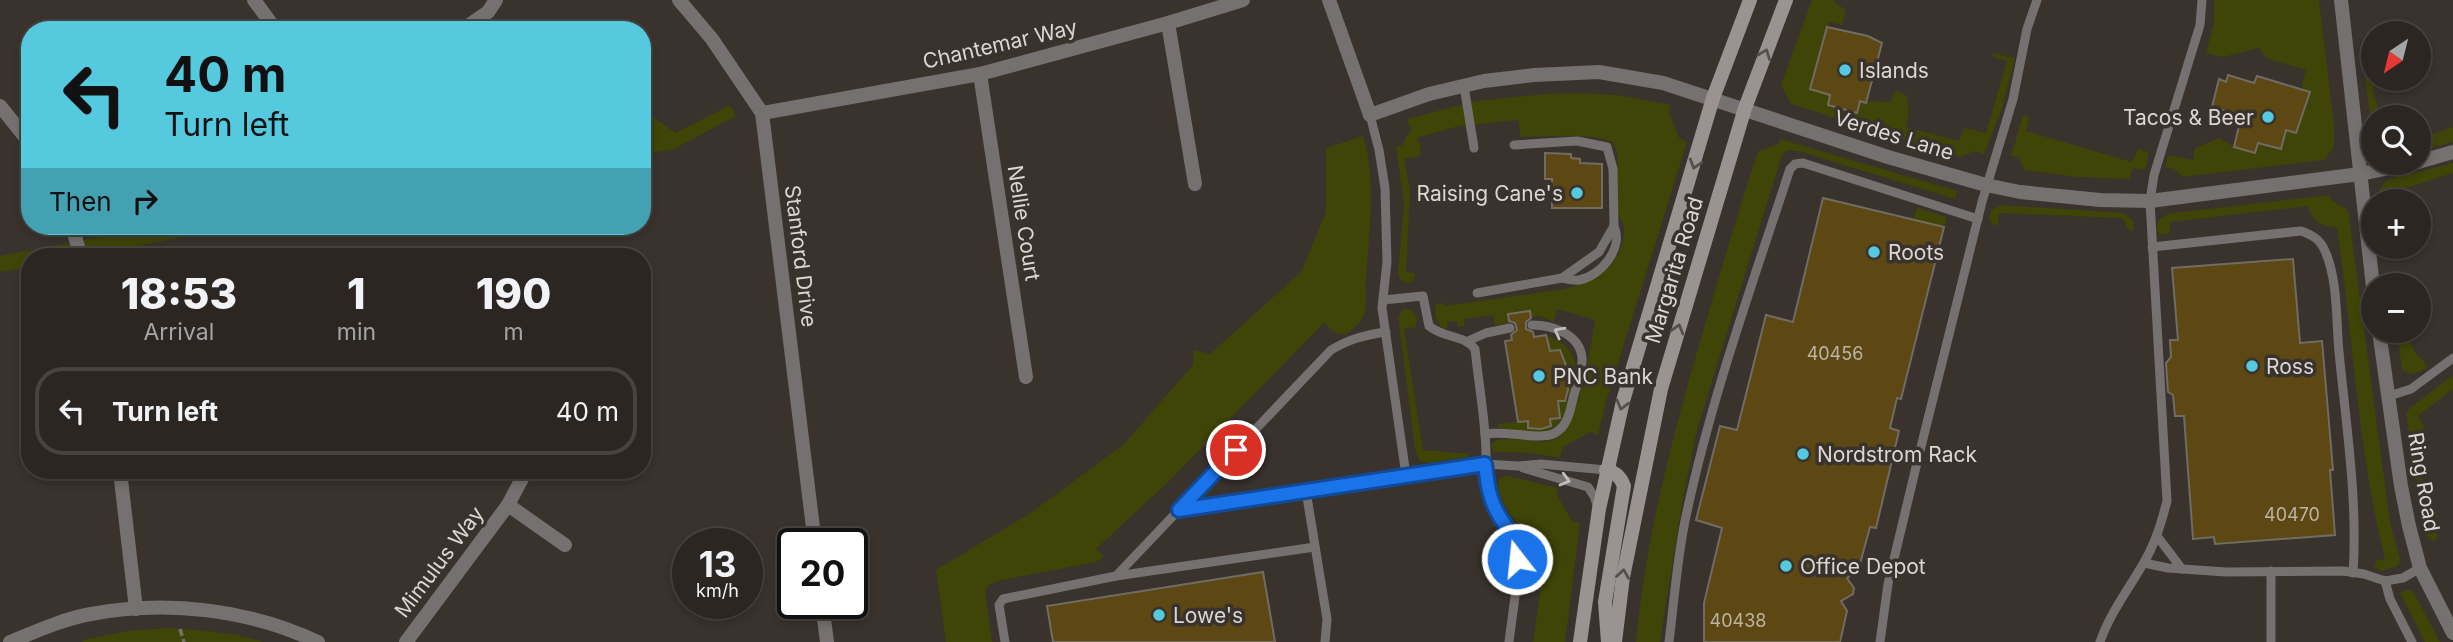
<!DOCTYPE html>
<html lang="en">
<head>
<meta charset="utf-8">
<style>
  :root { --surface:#2b2622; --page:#37322f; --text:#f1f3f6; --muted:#a6a5a5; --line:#474340 }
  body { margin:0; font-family:Inter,sans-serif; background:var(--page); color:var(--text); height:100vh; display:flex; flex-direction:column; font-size:26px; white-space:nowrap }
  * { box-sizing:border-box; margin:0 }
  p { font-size:23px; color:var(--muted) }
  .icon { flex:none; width:38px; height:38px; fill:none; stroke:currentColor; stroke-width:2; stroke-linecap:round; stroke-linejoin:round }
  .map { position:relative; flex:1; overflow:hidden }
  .panel { position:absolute; left:21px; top:248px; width:630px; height:231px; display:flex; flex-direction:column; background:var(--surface); border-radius:28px; box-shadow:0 4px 10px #0003,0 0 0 2px var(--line) }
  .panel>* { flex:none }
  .top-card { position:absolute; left:21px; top:21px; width:630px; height:214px; border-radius:28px; box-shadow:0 4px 10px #0003,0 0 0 2px var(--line); background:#55cadf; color:#111; overflow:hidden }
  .needle { width:46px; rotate:215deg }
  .controls { position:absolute; left:2361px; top:21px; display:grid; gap:14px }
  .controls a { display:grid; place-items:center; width:70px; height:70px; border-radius:50%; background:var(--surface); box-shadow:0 4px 10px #0003,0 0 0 2px var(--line); font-size:35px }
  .speed { position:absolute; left:672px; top:528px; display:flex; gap:14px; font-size:35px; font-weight:700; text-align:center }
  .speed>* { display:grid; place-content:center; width:91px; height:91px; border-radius:50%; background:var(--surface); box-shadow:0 4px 10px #0003,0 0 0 2px var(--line); line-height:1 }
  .speed small { font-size:18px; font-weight:400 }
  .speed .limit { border:4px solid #111; border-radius:10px; background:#fff; color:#111 }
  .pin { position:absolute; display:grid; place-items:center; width:60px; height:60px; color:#fff; margin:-30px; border:4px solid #fff; border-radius:50%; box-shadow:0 2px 7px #0007 }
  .me { position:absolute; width:77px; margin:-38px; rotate:344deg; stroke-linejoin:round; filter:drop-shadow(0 0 5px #0008) }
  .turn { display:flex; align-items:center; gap:24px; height:147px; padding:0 28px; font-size:32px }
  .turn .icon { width:91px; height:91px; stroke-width:2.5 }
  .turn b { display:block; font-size:49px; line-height:60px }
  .then { display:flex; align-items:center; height:66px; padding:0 28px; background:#0003; gap:14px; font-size:26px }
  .eta { display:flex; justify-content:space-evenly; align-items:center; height:119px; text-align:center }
  .eta b { font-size:42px; font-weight:800; line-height:49px }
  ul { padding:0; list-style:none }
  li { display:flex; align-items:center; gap:21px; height:88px; margin:0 14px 10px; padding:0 14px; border:4px solid var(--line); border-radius:28px }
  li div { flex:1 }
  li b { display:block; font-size:26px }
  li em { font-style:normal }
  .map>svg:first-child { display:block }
  .green { fill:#3e4507 }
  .building { fill:#5d4712; stroke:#706c64; stroke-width:2 }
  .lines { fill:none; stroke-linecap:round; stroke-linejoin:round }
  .path { stroke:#77716c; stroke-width:3.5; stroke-dasharray:7 3.5; stroke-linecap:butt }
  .service { stroke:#757170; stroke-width:9 }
  .minor { stroke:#757170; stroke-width:14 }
  .tertiary { stroke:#757170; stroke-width:14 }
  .secondary { stroke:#9a9392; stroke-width:14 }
  .oneway { stroke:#564f4b }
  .oneway2 { stroke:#c2bebb }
  .route-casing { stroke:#114b97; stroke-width:18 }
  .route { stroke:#1a73e8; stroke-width:12 }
  .poi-dot { fill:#55cadf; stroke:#39322d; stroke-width:2.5 }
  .labels { text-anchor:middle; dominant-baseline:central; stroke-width:7; stroke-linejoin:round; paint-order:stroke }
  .number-label { font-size:18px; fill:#bcb3a4 }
  .street-label { font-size:21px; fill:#dbd7d4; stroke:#39322d }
  .poi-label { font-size:21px; fill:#dbd7d4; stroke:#39322d; text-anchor:start }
</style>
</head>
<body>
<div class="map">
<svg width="2453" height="642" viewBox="0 0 2453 642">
  <rect width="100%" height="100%" fill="#39322d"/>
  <g class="green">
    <polygon points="1812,0 1834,0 1834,2 1846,10 1842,25 1829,22 1810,89 1830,95 1828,105 1857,113 1860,101 1891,102 1895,90 1907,96 1909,114 1906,127 1959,141 1964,128 1986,133 2007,61 1993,57 1992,53 2015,58 2001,111 1984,154 1975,151 1960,157 1791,104 1781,85"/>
    <polygon points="2214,0 2319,0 2334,125 2334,147 2324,160 2183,177 2173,168 2165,168 2168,155 2193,160 2195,148 2219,138 2234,147 2255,153 2258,143 2281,149 2286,130 2296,133 2309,92 2301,89 2306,70 2268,59 2259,48 2223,57 2206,53 2214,22"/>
    <polygon points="2368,41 2372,41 2373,55 2369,56 2373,70 2373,92 2381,117 2373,117 2373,140 2361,44"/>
    <path d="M1579 93 1617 95 1671 105 1669 112 1679 138 1687 142 1606 402 1598 435 1590 432 1563 447 1560 458 1532 453 1494 452 1491 446 1493 442C1513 433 1533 446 1553 440 1578 432 1591 345 1595 320L1557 309 1554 322 1539 316 1531 317 1530 311 1509 314 1510 323 1495 325 1493 315 1464 319V326L1458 327 1457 321 1447 322V328L1443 329 1436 319 1435 304 1442 303 1444 306 1564 289C1595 282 1623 266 1624 230 1624 223 1618 217 1618 210 1616 192 1617 173 1618 156L1613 142C1585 132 1551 137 1521 137L1518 120 1459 126 1417 138 1421 149 1420 156 1404 159 1410 191 1406 272 1415 273 1414 280 1408 284 1399 278 1398 272 1404 203 1396 147 1401 146 1411 129 1407 119 1476 101 1545 94Z"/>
    <polygon points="730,105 736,116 674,149 642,154 642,110 676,133"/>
    <polygon points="2023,115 2029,117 2026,131 2132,162 2138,149 2149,152 2145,170 2133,168 2129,179 2077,177 2024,170 2019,157 2011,156"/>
    <polygon points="2453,127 2453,142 2419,151 2419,139"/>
    <path d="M1363 136C1377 180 1369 232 1366 277 1365 288 1367 300 1365 310 1364 320 1353 330 1345 335L1336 333 1324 323 1166 484 1096 549 1104 557 1096 562 997 581 988 586 985 591 992 642H946L936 570 1029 514 1124 444 1193 365 1194 350 1210 354 1301 272 1326 212V148Z"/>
    <path d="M1780 139 1957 191 1955 199 1798 151 1788 150 1782 155 1697 430 1682 503 1660 642H1636C1645 544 1669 450 1696 355 1716 287 1736 218 1758 151L1779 144Z"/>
    <polygon points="2453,163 2453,173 2391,193 2394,201 2380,201 2379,190 2387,180"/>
    <path d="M2330 195 2331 200 2348 210 2390 522 2400 560 2398 566 2382 571 2374 567 2376 561 2385 559C2358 453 2353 337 2337 228 2322 226 2312 222 2308 206L2171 222 2169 234H2159C2153 222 2161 216 2172 213Z"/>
    <polygon points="2000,205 2123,213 2133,220 2134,229 2131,232 2128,230 2123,218 1999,213 1998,224 1994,226 1989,219 1991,211"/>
    <polygon points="1917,208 1947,217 1944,227 1913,220"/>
    <polygon points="114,226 243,226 78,257 30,257 30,267 0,272 0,256 100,237 98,231"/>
    <path d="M1404 309 1411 310 1417 318 1416 327 1404 329 1423 451C1439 450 1454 454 1470 453L1467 457 1428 463 1419 460 1415 448 1398 316Z"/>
    <path d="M2397 331H2406L2415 352 2427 365 2425 369C2417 373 2409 376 2402 370Z"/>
    <path d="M1546 335C1558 340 1570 346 1574 359 1580 374 1567 422 1552 429 1537 436 1514 429 1498 428V424L1528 421 1529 428 1543 429 1551 426 1550 419 1558 401 1568 400 1567 368 1560 350 1550 351Z"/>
    <path d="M2453 375V389L2418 416 2424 426 2417 439 2427 507H2431L2439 516 2432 523C2436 529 2440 534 2435 541 2426 540 2426 532 2424 525L2406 414 2410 408Z"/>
    <path d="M1508 476 1558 488 1557 495 1572 521 1580 523 1565 642H1533L1543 573 1527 566C1533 523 1498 515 1498 482L1501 477Z"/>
    <polygon points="2408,589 2414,593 2440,642 2425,642 2400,593"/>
    <path d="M168 628C200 630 232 632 263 642H83V640L127 631Z"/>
  </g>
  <g class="building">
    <polygon points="1827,27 1868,36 1882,43 1866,103 1860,101 1857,113 1828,105 1830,95 1810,89"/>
    <polygon points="2228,75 2254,83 2257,76 2310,92 2296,133 2286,130 2281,149 2258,143 2255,153 2234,147 2240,122 2229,112 2212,107 2219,79 2226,82"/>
    <polygon points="1545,153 1571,154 1571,158 1580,159 1580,163 1602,164 1602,208 1552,208 1552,179 1545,179"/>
    <polygon points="1823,198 1944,227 1901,399 1897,398 1890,428 1899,431 1876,528 1870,527 1858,571 1847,578 1854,588 1853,594 1841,601 1847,611 1840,642 1704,642 1704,603 1722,528 1696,520 1720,426 1737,430 1766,315 1793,322"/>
    <polygon points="2293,259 2300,343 2322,341 2333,470 2330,470 2335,535 2215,544 2214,537 2193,539 2184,416 2175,416 2173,395 2168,392 2166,363 2171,357 2170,340 2178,340 2172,268"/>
    <polygon points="1530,311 1531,318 1526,322 1526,329 1533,332 1534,337 1546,335 1550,351 1560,350 1567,368 1568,390 1565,401 1558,401 1560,418 1550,419 1551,426 1541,429 1528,428 1528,421 1518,422 1505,341 1512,340 1511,335 1517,330 1515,323 1509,321 1508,314"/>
    <polygon points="1263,572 1275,642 1053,642 1047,606"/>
  </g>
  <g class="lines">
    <polyline class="path" points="180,629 184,642"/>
    <g class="service">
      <polyline points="1464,86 1474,148"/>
      <polyline points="1370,115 1379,150 1385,188 1387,262 1382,308 1406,475 1485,464 1518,466 1541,464 1606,470"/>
      <path d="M2152 247 2301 231C2312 235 2320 239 2325 251 2338 280 2336 320 2339 352 2346 424 2358 501 2353 573"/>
      <path d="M1562 278C1567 279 1574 281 1579 280 1601 276 1624 248 1614 226"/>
      <polyline points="1477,293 1562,278 1599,252 1614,226 1613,169 1607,147 1577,141 1514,145"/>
      <path d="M1383 300 1423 296 1429 326C1445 339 1463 334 1475 349 1478 378 1483 406 1485 435 1487 453 1485 470 1488 488 1492 509 1509 521 1515 540 1522 564 1512 615 1509 642"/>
      <polyline points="1468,341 1486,333 1510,328"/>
      <polyline points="2389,396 2411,389 2453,358"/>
      <path d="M1485 434C1506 430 1541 441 1555 433 1569 425 1570 409 1574 395 1577 384 1583 369 1582 358 1580 334 1552 325 1532 325"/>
      <polyline points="1523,468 1588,487 1594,496 1598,508"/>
      <polyline points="1306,491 1327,619 1325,642"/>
      <polyline points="1179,510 1406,475"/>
      <polyline points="2157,536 2182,569"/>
      <polyline points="2144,563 2168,568 2226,572 2343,571 2364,574 2385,581 2403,578 2420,568"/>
      <polyline points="1116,576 1315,547"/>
      <polyline points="2385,581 2390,599 2412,642"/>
      <path d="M1005 642 999 605 1003 599 1116 576 1331 350C1349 339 1365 335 1386 332"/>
      <path d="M1669 642C1674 602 1677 560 1685 521 1710 401 1752 285 1790 169L1795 164 1803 163 1978 219"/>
      <polyline points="1880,642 1888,584 1916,467 1982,202 2013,99 2027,29 2037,0"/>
      <path d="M2100 642C2110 613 2128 590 2143 564 2155 544 2161 524 2167 501L2150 201 2154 175 2200 25 2202 0"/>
      <polyline points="2271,642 2271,571"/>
    </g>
    <g class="minor">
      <polyline points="254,0 276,30"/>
      <polyline points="679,0 712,39 762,113 815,544"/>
      <polyline points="1329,0 1370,115"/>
      <polyline points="1168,23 1195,184"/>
      <polyline points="462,30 488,12 496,0"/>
      <polyline points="980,74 1026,377"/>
      <polyline points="0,106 30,143"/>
      <polyline points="762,113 980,74 1168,23 1243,0"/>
      <polyline points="2418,162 2453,152"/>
      <polyline points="2360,174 2415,163"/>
      <polyline points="72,226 81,257"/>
      <polyline points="120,471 136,609"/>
      <polyline points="508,505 565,545"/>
      <polyline points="822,604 827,642"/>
      <path d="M10 642C37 631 63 619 91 614 167 600 248 609 318 642"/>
      <polyline points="406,642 508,505 526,471"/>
    </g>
    <g class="tertiary">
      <polyline points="2341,0 2373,287"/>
      <polyline points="1370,115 1429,94 1484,81 1534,75 1599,72 1663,83 1888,157 1986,185 2020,192 2100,200 2150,201 2360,174"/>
      <polyline points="2379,331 2401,486 2409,526 2420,568 2453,633"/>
    </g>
    <g class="secondary">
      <path d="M1606 470C1616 473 1620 476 1624 486L1605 602 1608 642"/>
      <polyline points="1580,642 1599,509 1623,401 1713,98 1750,0"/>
      <polyline points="1615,642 1623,577 1661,389 1745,108 1786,0"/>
    </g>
  </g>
  <defs><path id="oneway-chevron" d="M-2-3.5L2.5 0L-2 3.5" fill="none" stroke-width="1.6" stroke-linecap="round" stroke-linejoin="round" transform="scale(1.75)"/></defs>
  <g class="oneway">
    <use href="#oneway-chevron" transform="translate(1765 54) rotate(-69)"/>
    <use href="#oneway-chevron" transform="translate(1695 164) rotate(107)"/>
    <use href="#oneway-chevron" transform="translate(1678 329) rotate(-74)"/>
    <use href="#oneway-chevron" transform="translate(1622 405) rotate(105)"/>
    <use href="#oneway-chevron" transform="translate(1623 574) rotate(-81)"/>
  </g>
  <g class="oneway2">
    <use href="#oneway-chevron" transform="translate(1559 332) rotate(-152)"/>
    <use href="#oneway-chevron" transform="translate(1565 480) rotate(15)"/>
  </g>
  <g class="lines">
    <g class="route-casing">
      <path id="route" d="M1236 450 1179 510 1485 464C1487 479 1488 494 1495 508 1506 532 1515 528 1517 559"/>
    </g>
    <use href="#route" class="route"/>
  </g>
  <g class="poi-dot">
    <circle cx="1845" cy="70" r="7"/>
    <circle cx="2268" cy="117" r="7"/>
    <circle cx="1577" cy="193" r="7"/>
    <circle cx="1874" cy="252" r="7"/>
    <circle cx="2252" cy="366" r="7"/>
    <circle cx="1539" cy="376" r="7"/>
    <circle cx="1803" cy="454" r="7"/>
    <circle cx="1786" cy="566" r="7"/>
    <circle cx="1159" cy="615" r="7"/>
  </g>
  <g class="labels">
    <g class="number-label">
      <text x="1835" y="353">40456</text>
      <text x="2292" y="514">40470</text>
      <text x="1738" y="620">40438</text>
    </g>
    <g class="street-label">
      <text transform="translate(1000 44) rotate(-13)">Chantemar Way</text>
      <text transform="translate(1894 135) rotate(17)">Verdes Lane</text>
      <text transform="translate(1024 223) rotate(81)">Nellie Court</text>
      <text transform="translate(801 256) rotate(83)">Stanford Drive</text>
      <text transform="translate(1674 270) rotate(-73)">Margarita Road</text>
      <text transform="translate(2424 482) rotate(80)">Ring Road</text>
      <text transform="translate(439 562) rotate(-53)">Mimulus Way</text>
    </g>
    <g class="poi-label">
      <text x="1859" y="70">Islands</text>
      <text x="2254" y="117" text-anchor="end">Tacos &amp; Beer</text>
      <text x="1563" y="193" text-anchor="end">Raising Cane's</text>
      <text x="1888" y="252">Roots</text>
      <text x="2266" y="366">Ross</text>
      <text x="1553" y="376">PNC Bank</text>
      <text x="1817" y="454">Nordstrom Rack</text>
      <text x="1800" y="566">Office Depot</text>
      <text x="1173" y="615">Lowe's</text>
    </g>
  </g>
</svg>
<div class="controls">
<a><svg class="needle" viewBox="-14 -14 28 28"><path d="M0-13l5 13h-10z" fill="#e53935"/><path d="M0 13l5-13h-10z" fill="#a6a5a5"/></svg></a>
<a><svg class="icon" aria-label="search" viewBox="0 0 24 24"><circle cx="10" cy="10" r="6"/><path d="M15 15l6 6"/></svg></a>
<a>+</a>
<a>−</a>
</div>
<div class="speed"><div>13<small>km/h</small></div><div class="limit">20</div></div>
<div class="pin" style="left:1236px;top:450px;background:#d93025"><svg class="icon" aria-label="arrive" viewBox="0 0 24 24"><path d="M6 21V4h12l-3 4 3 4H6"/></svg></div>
<svg class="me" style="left:1517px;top:559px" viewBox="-20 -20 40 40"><circle r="17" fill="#1a73e8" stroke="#fff" stroke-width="3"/><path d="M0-11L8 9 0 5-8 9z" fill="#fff"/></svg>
<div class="top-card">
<div class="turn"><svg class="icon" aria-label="left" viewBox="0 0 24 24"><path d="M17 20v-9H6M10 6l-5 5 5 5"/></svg><div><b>40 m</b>Turn left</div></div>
<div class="then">Then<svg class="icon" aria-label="right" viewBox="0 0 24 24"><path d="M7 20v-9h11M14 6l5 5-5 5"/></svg></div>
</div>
<section class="panel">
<div class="eta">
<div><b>18:53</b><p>Arrival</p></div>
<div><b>1</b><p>min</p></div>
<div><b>190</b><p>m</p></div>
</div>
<ul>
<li><svg class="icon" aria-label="left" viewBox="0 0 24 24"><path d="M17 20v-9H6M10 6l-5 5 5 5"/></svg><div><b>Turn left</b></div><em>40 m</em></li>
</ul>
</section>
</div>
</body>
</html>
